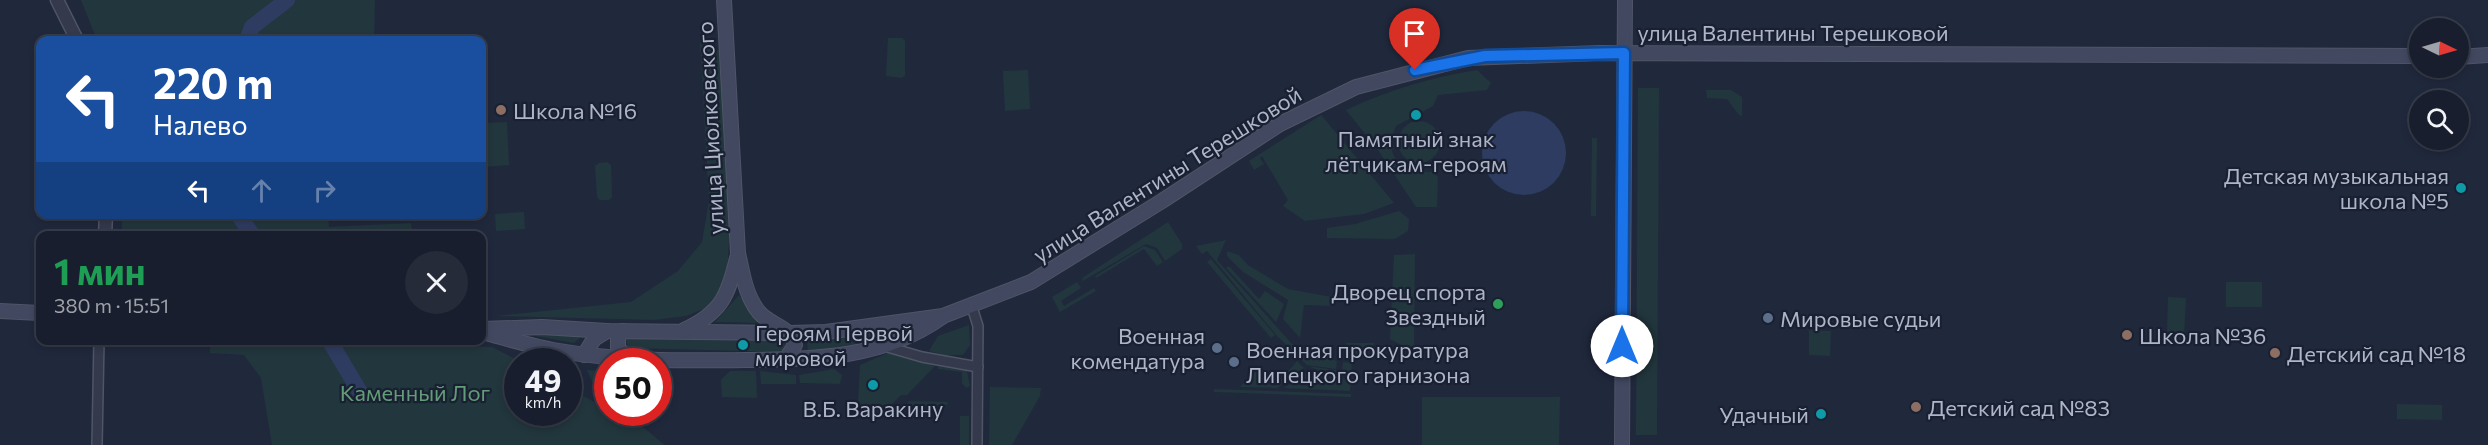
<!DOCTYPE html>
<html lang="ru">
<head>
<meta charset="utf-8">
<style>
  :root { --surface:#181e2d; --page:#252b39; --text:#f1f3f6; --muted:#9fa2aa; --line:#363c49 }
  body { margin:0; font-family:Commissioner,sans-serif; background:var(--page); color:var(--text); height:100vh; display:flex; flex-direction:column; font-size:22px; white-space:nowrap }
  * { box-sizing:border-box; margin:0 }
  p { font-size:20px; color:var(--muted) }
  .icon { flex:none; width:33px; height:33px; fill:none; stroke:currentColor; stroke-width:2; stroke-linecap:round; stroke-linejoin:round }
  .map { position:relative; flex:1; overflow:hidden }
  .drawer { position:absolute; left:36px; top:231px; width:450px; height:114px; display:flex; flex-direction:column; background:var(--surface); border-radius:12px; box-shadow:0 3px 9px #0003,0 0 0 2px var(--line) }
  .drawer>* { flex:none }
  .guide { position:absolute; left:36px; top:36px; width:450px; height:183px; border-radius:12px; box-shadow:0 3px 9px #0003,0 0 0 2px var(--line); background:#1a4fa0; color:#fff; overflow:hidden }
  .needle { width:39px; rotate:95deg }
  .fabs { position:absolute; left:2409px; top:18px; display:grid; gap:12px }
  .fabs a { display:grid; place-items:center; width:60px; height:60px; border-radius:50%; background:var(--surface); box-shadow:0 3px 9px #0003,0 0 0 2px var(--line); font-size:30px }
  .speed { position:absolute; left:504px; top:348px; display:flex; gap:12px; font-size:30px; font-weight:700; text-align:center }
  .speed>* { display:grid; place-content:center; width:78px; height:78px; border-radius:50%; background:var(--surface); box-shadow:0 3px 9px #0003,0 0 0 2px var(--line); line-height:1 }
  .speed small { font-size:15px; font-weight:400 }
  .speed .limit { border:9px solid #d22; background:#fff; color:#111 }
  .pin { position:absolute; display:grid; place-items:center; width:51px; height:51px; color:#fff; margin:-62px -26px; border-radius:50% 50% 50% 0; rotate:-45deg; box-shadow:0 0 6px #0007 }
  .pin .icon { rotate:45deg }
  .me { position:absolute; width:66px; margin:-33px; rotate:0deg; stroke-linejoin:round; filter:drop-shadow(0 0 4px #0008) }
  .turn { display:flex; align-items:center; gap:21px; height:126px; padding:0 18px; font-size:27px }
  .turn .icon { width:78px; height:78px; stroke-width:2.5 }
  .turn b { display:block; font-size:42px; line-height:51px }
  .lanes { display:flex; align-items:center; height:57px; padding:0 18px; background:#0003; justify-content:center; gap:30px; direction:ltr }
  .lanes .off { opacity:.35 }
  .round { display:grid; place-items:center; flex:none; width:63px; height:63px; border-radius:32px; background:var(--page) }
  .overview { display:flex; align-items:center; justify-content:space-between; height:102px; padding:0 18px }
  h1 { font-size:36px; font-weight:700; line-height:45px; color:#1e9e55 }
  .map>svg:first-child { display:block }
  .green { fill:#22363d }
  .water { fill:#2e3c61 }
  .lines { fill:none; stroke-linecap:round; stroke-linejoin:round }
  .river { stroke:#2e3c61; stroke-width:16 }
  .minor-casing { stroke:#4f5567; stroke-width:12 }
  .tertiary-casing { stroke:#4f5567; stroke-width:15 }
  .secondary-casing { stroke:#4f5567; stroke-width:16 }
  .minor { stroke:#343a4c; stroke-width:9 }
  .tertiary { stroke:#343a4c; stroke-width:12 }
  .secondary { stroke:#414860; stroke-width:14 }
  .route-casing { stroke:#114b97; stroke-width:15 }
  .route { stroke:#1a73e8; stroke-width:10 }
  .education-dot { fill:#8d6e63; stroke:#192031; stroke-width:2 }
  .culture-dot { fill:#0f9aa8; stroke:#192031; stroke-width:2 }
  .leisure-dot { fill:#2e9e5b; stroke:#192031; stroke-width:2 }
  .service-dot { fill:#5c6f8a; stroke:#192031; stroke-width:2 }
  .labels { text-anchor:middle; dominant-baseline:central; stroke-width:4.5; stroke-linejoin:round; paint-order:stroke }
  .street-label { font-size:22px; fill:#afb5c8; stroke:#192031 }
  .poi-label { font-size:22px; fill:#afb5c8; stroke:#192031; text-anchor:start }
  .park-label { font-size:22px; fill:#639c78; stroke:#192031 }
</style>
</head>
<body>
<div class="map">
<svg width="2488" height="445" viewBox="0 0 2488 445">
  <rect width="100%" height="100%" fill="#20283c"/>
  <g class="green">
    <polygon points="81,0 375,0 374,40 97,40"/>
    <polygon points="888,38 902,38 905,41 905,75 902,78 886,76"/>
    <polygon points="700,42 720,51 730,218 727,280 719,298 709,307 686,316 654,320 495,316 631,302 678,271 702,242 709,201"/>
    <polygon points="1028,70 1030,109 1005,111 1003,71"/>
    <path d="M1477 70 1491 83 1487 90 1438 95 1433 106 1396 126C1382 159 1402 171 1432 172L1438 177 1437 207H1416L1378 150 1346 110C1389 90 1431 77 1477 70Z"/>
    <polygon points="1638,88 1659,88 1657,435 1636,435"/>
    <polygon points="1706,90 1731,90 1742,97 1742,116 1739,115 1727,99 1707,98"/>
    <polygon points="1321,115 1323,117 1394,203 1364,214 1305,221 1283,206 1288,200 1262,156 1260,158 1264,164 1254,170 1249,161"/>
    <circle cx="1419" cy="142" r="21"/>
    <polygon points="507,122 509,165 483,167 482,123"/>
    <polygon points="1592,138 1597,138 1596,216 1591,216"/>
    <polygon points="607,162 611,165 612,197 609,200 600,200 597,197 595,166 599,163"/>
    <polygon points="1399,211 1409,219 1408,231 1395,239 1327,238 1327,228 1355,224"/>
    <polygon points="524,212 525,229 496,231 495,214"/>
    <polygon points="122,215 328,215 329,227 411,223 413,235 122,235"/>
    <polygon points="1168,222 1182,244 1182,249 1165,261 1157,248 1146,244 1083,281 1082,278"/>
    <polygon points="1226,240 1217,260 1292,344 1337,361 1336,369 1307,365 1277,336 1207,251 1202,254 1196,246"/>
    <polygon points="1144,246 1155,250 1163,262 1157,266 1144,249 1096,278 1095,276"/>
    <polygon points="1227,251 1239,255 1248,265 1288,289 1332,297 1332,306 1304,305 1300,338 1283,319 1288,300 1243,272 1227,256"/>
    <polygon points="1415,254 1414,352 1390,339 1394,255"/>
    <polygon points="1211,259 1275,335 1271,338 1207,262"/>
    <polygon points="1229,266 1259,299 1265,291 1284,304 1276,322 1226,268"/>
    <polygon points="1077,282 1081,288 1061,301 1064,306 1094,288 1096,291 1060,312 1052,297"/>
    <rect x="2226" y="282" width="36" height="25"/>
    <polygon points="739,295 761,323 715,322"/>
    <polygon points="2168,297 2186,298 2184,336 2167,335"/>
    <polygon points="923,322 873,340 808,353 807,336"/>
    <polygon points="969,325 970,345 963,355 945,355 929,351 938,336"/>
    <polygon points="1809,330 1831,331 1830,356 1809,355"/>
    <polygon points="513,332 586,332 574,343"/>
    <polygon points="630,336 776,340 785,341 786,350 781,352 628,348 626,339"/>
    <path d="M435 340 437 345 492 347 519 361 518 412H568L569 388 607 409 608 412C628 412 650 433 665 445H272L261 378 244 355 210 353V341Z"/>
    <polygon points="1346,343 1375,343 1364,356 1352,356 1346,352"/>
    <polygon points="888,353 935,366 907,395 901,395 890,406 858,404 860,365"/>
    <polygon points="1297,361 1304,368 1277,388 1240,387 1256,371 1275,386"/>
    <polygon points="1343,362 1352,363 1351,375 1333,376 1308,366 1342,371"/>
    <polygon points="938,366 967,371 970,386 966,388 962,383 962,372 938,369"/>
    <polygon points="834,369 842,375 840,384 800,383 799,375"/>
    <polygon points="587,370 607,371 607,383 593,383"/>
    <polygon points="730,371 756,371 757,398 722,397 721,380"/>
    <polygon points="760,371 796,375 796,384 761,384"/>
    <polygon points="1308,372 1331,380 1351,379 1350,391 1284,388"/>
    <polygon points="990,387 1041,388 1040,396 1012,445 989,445"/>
    <polygon points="1214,389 1351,394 1351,397 1214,392"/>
    <polygon points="1422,397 1560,397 1559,445 1422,445"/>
    <polygon points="909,401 948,402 947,405 906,405"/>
    <polygon points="2397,404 2442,405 2442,420 2397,419"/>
    <rect x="960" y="416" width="9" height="29"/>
  </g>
  <circle class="water" cx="1524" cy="153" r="42"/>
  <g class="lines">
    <g class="river">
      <polyline points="247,40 252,27 287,0"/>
      <polyline points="238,214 253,236"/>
      <polyline points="329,340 360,392"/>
    </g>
    <g class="minor-casing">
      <g id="minor">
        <polyline points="972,307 978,326 977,445"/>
        <polyline points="884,346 922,357 978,367"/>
        <polyline points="97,445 99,340"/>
      </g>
    </g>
    <g class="tertiary-casing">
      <g id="tertiary">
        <polyline points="57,0 77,40"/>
        <polyline points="105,236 106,214"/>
      </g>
    </g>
    <g class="secondary-casing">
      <g id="secondary">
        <path d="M724 0 738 253C743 274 745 294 758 311 768 325 791 326 795 345L786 359"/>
        <polyline points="2458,57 2488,55"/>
        <polyline points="0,311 40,313"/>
        <polyline points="482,329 542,327 607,331 790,333 826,332 943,316 1031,282 1162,201 1280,124 1356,87 1468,58 1600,53 2420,56"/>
        <path d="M684 330C721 313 728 296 737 258"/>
        <polyline points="623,331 618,337 618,348 628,359"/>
        <path d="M486 333C508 339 531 346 553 350 616 361 680 361 745 360 814 359 883 359 942 317"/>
        <polyline points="584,355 594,339 607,331"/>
        <polyline points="1622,445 1625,0"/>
      </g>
    </g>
    <use href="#minor" class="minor"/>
    <use href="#tertiary" class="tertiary"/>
    <use href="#secondary" class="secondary"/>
  </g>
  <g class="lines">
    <g class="route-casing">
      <polyline id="route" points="1415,70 1485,56 1624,53 1622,346"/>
    </g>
    <use href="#route" class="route"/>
  </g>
  <g class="education-dot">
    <circle cx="501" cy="110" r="6"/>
    <circle cx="2127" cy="335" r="6"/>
    <circle cx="2275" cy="353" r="6"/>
    <circle cx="1916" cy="407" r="6"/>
  </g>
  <g class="culture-dot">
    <circle cx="1416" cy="115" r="6"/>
    <circle cx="2461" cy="188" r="6"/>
    <circle cx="743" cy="345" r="6"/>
    <circle cx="873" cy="385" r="6"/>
    <circle cx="1821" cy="414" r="6"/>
  </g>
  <circle class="leisure-dot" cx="1498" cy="304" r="6"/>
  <g class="service-dot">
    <circle cx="1768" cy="318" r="6"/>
    <circle cx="1217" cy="348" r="6"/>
    <circle cx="1234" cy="362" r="6"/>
  </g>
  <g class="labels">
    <g class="street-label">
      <text x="1793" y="32">улица Валентины Терешковой</text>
      <text transform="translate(710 128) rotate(-93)">улица Циолковского</text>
      <text transform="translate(1167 174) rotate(-32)">улица Валентины Терешковой</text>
    </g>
    <g class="poi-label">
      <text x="513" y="110">Школа №16</text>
      <text x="1416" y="138" text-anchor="middle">Памятный знак<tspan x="1416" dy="25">лётчикам-героям</tspan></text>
      <text x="2449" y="175" text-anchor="end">Детская музыкальная<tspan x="2449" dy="25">школа №5</tspan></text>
      <text x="1486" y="291" text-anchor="end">Дворец спорта<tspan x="1486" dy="25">Звездный</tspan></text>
      <text x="1780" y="318">Мировые судьи</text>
      <text x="755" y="332">Героям Первой<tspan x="755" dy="25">мировой</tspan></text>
      <text x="1205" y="335" text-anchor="end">Военная<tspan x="1205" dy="25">комендатура</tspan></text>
      <text x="2139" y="335">Школа №36</text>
      <text x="1246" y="349">Военная прокуратура<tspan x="1246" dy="25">Липецкого гарнизона</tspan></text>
      <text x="2287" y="353">Детский сад №18</text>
      <text x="1928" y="407">Детский сад №83</text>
      <text x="873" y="408" text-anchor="middle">В.Б. Варакину</text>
      <text x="1809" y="414" text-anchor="end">Удачный</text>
    </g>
    <g class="park-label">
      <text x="415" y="392">Каменный Лог</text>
    </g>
  </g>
</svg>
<div class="fabs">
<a><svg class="needle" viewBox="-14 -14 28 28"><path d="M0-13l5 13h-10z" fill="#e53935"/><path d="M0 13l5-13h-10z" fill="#9fa2aa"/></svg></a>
<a><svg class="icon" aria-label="search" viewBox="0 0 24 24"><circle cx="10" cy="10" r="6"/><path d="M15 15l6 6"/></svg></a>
</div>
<div class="speed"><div>49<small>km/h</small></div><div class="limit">50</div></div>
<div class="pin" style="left:1415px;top:70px;background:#d93025"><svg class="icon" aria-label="arrive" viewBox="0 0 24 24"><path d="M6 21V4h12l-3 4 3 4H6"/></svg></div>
<svg class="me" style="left:1622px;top:346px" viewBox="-20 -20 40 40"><circle r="19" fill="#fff"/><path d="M0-13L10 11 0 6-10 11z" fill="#1a73e8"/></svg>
<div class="guide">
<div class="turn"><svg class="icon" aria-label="left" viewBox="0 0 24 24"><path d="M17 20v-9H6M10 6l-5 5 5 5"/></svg><div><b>220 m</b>Налево</div></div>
<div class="lanes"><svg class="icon" aria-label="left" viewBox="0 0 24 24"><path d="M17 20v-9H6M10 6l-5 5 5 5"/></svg><svg class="icon off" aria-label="ahead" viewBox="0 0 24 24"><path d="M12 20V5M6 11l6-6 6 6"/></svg><svg class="icon off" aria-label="right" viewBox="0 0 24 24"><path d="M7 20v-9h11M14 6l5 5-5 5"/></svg></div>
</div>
<section class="drawer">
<div class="overview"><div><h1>1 мин</h1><p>380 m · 15:51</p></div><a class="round"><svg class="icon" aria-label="close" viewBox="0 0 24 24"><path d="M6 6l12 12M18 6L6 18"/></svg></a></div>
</section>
</div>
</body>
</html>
